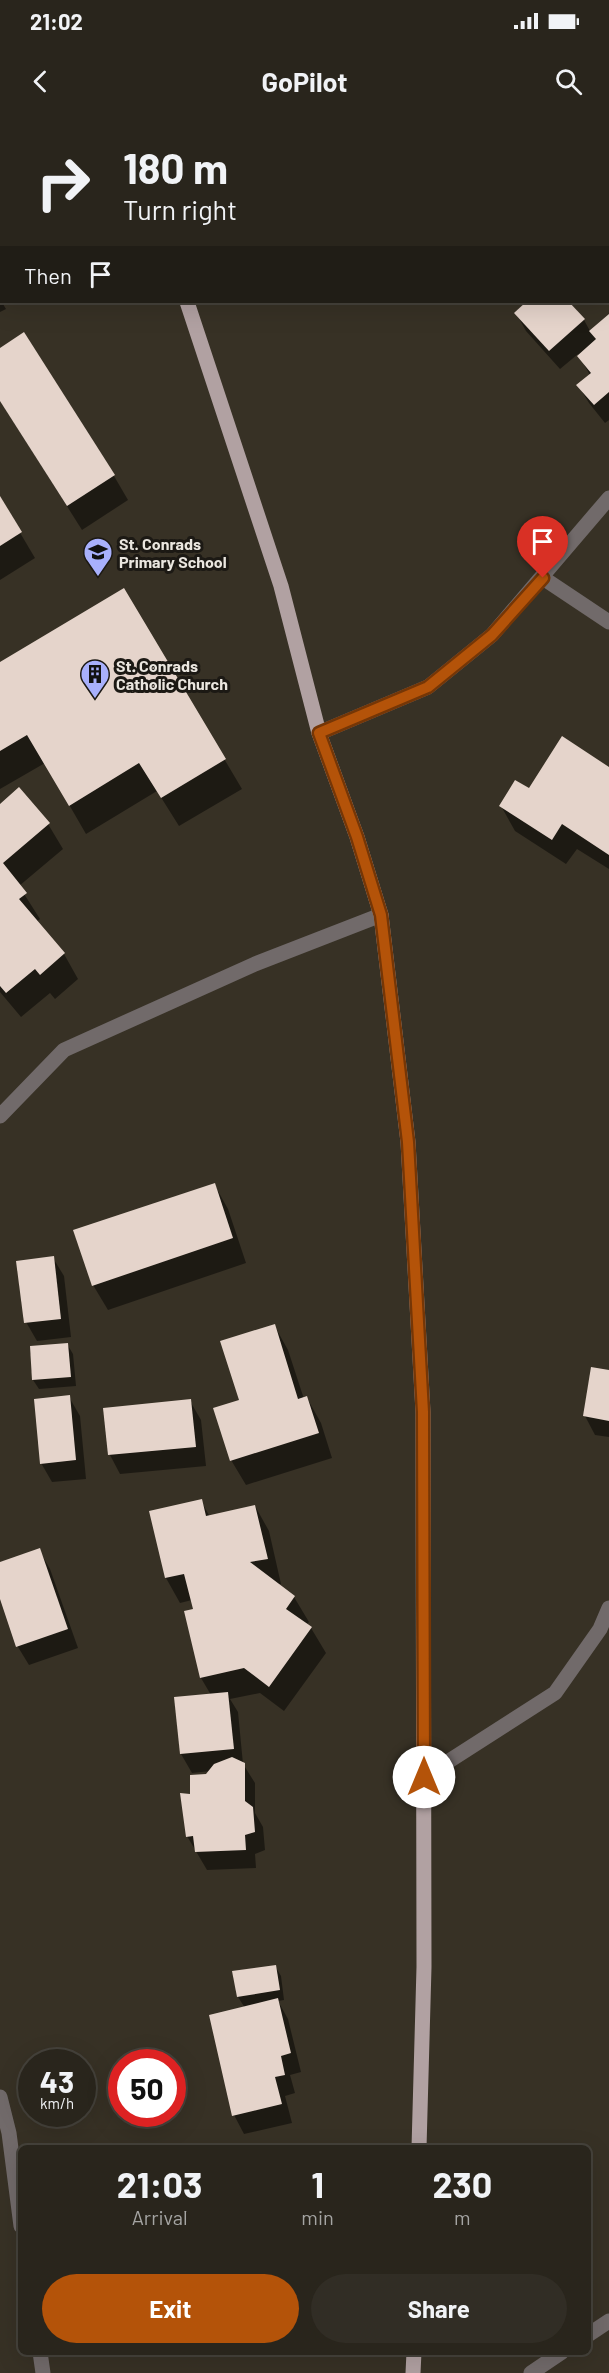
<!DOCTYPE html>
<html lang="en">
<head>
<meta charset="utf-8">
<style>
  :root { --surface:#29251c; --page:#312d25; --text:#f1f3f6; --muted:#a5a5a3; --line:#45423b; --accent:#b45309 }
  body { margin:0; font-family:Barlow,sans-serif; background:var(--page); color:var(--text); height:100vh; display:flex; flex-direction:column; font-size:22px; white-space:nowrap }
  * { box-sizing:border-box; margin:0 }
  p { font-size:20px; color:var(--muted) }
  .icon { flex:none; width:33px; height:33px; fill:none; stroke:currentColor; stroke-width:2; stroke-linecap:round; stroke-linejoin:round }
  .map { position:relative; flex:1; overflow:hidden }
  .side { position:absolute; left:18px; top:2025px; width:573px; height:210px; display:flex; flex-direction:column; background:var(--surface); border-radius:9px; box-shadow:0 6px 24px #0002,0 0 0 2px var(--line) }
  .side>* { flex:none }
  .top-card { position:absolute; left:0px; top:0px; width:609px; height:183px; box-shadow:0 6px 24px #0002,0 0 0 2px var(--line); background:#29251c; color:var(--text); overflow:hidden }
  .speed { position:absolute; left:18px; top:1929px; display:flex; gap:12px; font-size:30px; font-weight:700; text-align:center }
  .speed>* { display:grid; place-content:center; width:78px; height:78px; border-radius:50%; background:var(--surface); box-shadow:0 6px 24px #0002,0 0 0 2px var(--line); line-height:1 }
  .speed small { font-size:15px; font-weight:400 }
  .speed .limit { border:9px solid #d22; background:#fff; color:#111 }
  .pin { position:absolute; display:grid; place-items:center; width:51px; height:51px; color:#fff; margin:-62px -26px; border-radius:50% 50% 50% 0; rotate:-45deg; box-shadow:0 0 6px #0007 }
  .pin .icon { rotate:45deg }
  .me { position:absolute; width:66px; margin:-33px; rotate:0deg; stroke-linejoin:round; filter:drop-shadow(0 0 4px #0008) }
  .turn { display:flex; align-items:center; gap:21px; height:126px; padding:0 24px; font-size:27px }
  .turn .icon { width:78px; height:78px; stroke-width:2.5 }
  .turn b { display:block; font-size:42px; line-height:51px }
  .then { display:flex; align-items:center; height:57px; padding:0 24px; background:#0003; gap:12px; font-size:22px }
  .eta { display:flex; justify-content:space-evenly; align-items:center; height:102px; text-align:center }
  .eta b { font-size:36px; font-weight:700; line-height:42px }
  .cta { display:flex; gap:12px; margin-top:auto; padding:12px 24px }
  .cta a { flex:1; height:69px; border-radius:36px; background:var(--accent); color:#fff; font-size:24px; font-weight:700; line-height:69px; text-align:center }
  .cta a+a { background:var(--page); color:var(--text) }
  .status { display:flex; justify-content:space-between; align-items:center; height:42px; padding:0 30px; background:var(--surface); direction:ltr }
  .status svg { height:16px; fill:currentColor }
  header { display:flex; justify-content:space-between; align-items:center; height:78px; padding:0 24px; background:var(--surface); font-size:27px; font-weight:700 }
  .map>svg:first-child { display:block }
  .shadow { fill:#0007 }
  .building { fill:#e5d4cb }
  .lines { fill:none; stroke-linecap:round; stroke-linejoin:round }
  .minor { stroke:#716a6a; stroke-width:15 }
  .major { stroke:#b1a1a2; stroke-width:15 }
  .route-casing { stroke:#753606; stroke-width:15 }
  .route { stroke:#b45309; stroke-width:10 }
  .labels { text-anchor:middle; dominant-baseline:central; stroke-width:6; stroke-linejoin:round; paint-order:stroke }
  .poi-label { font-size:16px; font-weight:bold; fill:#ebe7e0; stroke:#1c1914; text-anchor:start }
</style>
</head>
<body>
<div class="status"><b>21:02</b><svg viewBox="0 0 49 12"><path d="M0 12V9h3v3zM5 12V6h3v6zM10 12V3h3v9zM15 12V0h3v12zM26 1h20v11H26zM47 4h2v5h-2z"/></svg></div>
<header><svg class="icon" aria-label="back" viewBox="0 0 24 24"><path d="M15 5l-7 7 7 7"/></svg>GoPilot<svg class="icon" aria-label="search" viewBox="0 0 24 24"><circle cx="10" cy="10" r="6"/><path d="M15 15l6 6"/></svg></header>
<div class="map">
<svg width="609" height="2253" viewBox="0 0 609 2253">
  <rect width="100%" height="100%" fill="#373125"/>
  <g class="shadow">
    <polygon points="384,0 439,0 440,2 385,2"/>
    <polygon points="0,179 6,189 0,192"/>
    <polygon points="528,182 567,182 584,200 590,211 609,196 609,300 605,303 589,283 578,265 590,255 578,234 560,249 526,211 516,193"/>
    <polygon points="0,230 114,356 128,380 82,410 0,280"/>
    <polygon points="0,379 35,438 0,460"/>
    <polygon points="124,470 242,669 179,706 157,671 86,714 45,643 0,669 0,544"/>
    <polygon points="609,649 609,749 577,729 566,744 515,711 501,686 529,670"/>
    <polygon points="0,685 48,704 63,729 19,766 40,799 36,802 64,834 78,859 55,879 50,873 21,897 0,872"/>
    <polygon points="214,1064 228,1089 246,1143 108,1190 93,1165"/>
    <polygon points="53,1138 64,1156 71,1217 37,1221 26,1202"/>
    <polygon points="274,1205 288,1230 304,1279 307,1278 321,1303 332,1338 246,1365 231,1340 241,1281"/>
    <polygon points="67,1224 73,1234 76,1266 39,1269 33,1260"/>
    <polygon points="609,1252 609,1317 595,1315 585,1296"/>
    <polygon points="69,1277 80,1296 86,1359 52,1362 41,1343"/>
    <polygon points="190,1281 201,1300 206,1346 120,1354 110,1335 105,1289"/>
    <polygon points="201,1381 210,1397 255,1386 269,1411 281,1464 277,1465 294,1477 309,1502 306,1505 311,1508 326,1533 284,1591 260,1573 230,1579 238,1592 243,1644 255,1663 255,1693 263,1707 265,1730 255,1734 256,1748 207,1750 187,1716 192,1675 211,1651 192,1653 181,1634 176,1579 211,1575 201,1558 186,1492 195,1490 192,1480 180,1483 166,1458"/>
    <polygon points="39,1430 50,1449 78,1528 29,1545 18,1527 0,1474 0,1444"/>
    <polygon points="275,1846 281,1856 284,1880 278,1881 288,1899 301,1952 290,1955 295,1973 285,1976 292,2003 244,2014 234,1995 245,1888 238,1877"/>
  </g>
  <g class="building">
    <polygon points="526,182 569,182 585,199 549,231 514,193"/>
    <polygon points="609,194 609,272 594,285 576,265 591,253 577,236 596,219 589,211"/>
    <polygon points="24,212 115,355 67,386 0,281 0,228"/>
    <polygon points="0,376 22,412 0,426"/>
    <polygon points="124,468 226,639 161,678 139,643 69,686 27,615 0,631 0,542"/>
    <polygon points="562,616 609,647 609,735 562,704 552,720 499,686 515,660 529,668"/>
    <polygon points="19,667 50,703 3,743 27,773 19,779 65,833 40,855 35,849 6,873 0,866 0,684"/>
    <polygon points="215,1063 233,1118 92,1166 73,1110"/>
    <polygon points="54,1136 61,1199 24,1203 16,1141"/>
    <polygon points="275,1204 298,1279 307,1276 319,1313 230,1341 213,1288 239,1280 220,1221"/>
    <polygon points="68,1223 71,1257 32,1260 30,1226"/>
    <polygon points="591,1247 609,1250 609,1301 583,1296"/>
    <polygon points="70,1275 76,1340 40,1344 34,1279"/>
    <polygon points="191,1279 196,1327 108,1335 103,1288"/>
    <polygon points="202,1379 206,1396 255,1385 268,1439 250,1442 295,1476 286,1489 312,1507 269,1567 244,1548 200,1558 184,1491 193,1489 184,1454 165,1458 149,1391"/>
    <polygon points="40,1428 68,1509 16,1527 0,1479 0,1442"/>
    <polygon points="228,1572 234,1629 180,1634 174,1577"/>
    <polygon points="232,1637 245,1643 245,1681 253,1687 255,1712 245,1715 246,1730 195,1732 193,1716 186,1717 180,1673 190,1674 190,1655 206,1654 214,1644"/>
    <polygon points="276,1845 280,1870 237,1877 232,1851"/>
    <polygon points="278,1878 291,1933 281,1936 285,1955 275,1957 282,1984 232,1996 209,1895"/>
  </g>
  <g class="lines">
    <g class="minor">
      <polyline points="543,458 609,502"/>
      <polyline points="319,613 428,567 492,515 609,378"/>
      <polyline points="0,996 64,930 255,844 381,795"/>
      <polyline points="424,1657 555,1573 600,1509 609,1488"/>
      <polyline points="0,1977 9,2013 21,2106"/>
      <polyline points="588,2215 609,2201"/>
      <polyline points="40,2232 43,2253"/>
      <polyline points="531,2253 562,2232"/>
    </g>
    <g class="major">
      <polyline points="124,0 125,2"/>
      <polyline points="187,182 281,466 319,613 357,717 381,795 408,1022 423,1292 424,1847 419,2028"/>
      <polyline points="413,2253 414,2232"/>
    </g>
  </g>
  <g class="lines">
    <g class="route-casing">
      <polyline id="route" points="424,1657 423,1292 408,1022 381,795 357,717 319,613 428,567 492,515 543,458"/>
    </g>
    <use href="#route" class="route"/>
  </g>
  <defs>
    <g id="school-pin" transform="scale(1.5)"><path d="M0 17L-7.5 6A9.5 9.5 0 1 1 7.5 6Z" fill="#a8b0fc" stroke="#1c1914"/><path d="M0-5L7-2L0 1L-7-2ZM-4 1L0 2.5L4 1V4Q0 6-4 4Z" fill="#111"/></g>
    <g id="building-pin" transform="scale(1.5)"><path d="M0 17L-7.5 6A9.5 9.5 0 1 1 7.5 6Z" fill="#a8b0fc" stroke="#1c1914"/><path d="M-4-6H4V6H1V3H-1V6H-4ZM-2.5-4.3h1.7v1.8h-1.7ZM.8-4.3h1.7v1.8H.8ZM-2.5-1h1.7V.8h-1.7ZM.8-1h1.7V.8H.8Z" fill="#111"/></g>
  </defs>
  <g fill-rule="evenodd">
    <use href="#school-pin" x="98" y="432"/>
    <use href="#building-pin" x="95" y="554"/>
  </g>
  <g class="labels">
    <g class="poi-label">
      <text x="119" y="423">St. Conrads<tspan x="119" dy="18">Primary School</tspan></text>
      <text x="116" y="545">St. Conrads<tspan x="116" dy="18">Catholic Church</tspan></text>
    </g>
  </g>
</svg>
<div class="speed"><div>43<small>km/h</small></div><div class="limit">50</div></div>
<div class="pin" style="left:543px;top:458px;background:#d93025"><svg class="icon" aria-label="arrive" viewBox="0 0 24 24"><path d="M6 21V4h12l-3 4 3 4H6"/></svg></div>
<svg class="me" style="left:424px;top:1657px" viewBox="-20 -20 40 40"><circle r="19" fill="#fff"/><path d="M0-13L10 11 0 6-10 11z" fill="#b45309"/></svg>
<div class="top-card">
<div class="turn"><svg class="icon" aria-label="right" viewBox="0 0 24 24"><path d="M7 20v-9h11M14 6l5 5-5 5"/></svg><div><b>180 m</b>Turn right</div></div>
<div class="then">Then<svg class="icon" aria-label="arrive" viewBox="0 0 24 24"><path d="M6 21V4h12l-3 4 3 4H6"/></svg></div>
</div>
<section class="side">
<div class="eta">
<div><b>21:03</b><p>Arrival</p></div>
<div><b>1</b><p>min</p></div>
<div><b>230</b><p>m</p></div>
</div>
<div class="cta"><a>Exit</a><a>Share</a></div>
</section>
</div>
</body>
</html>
